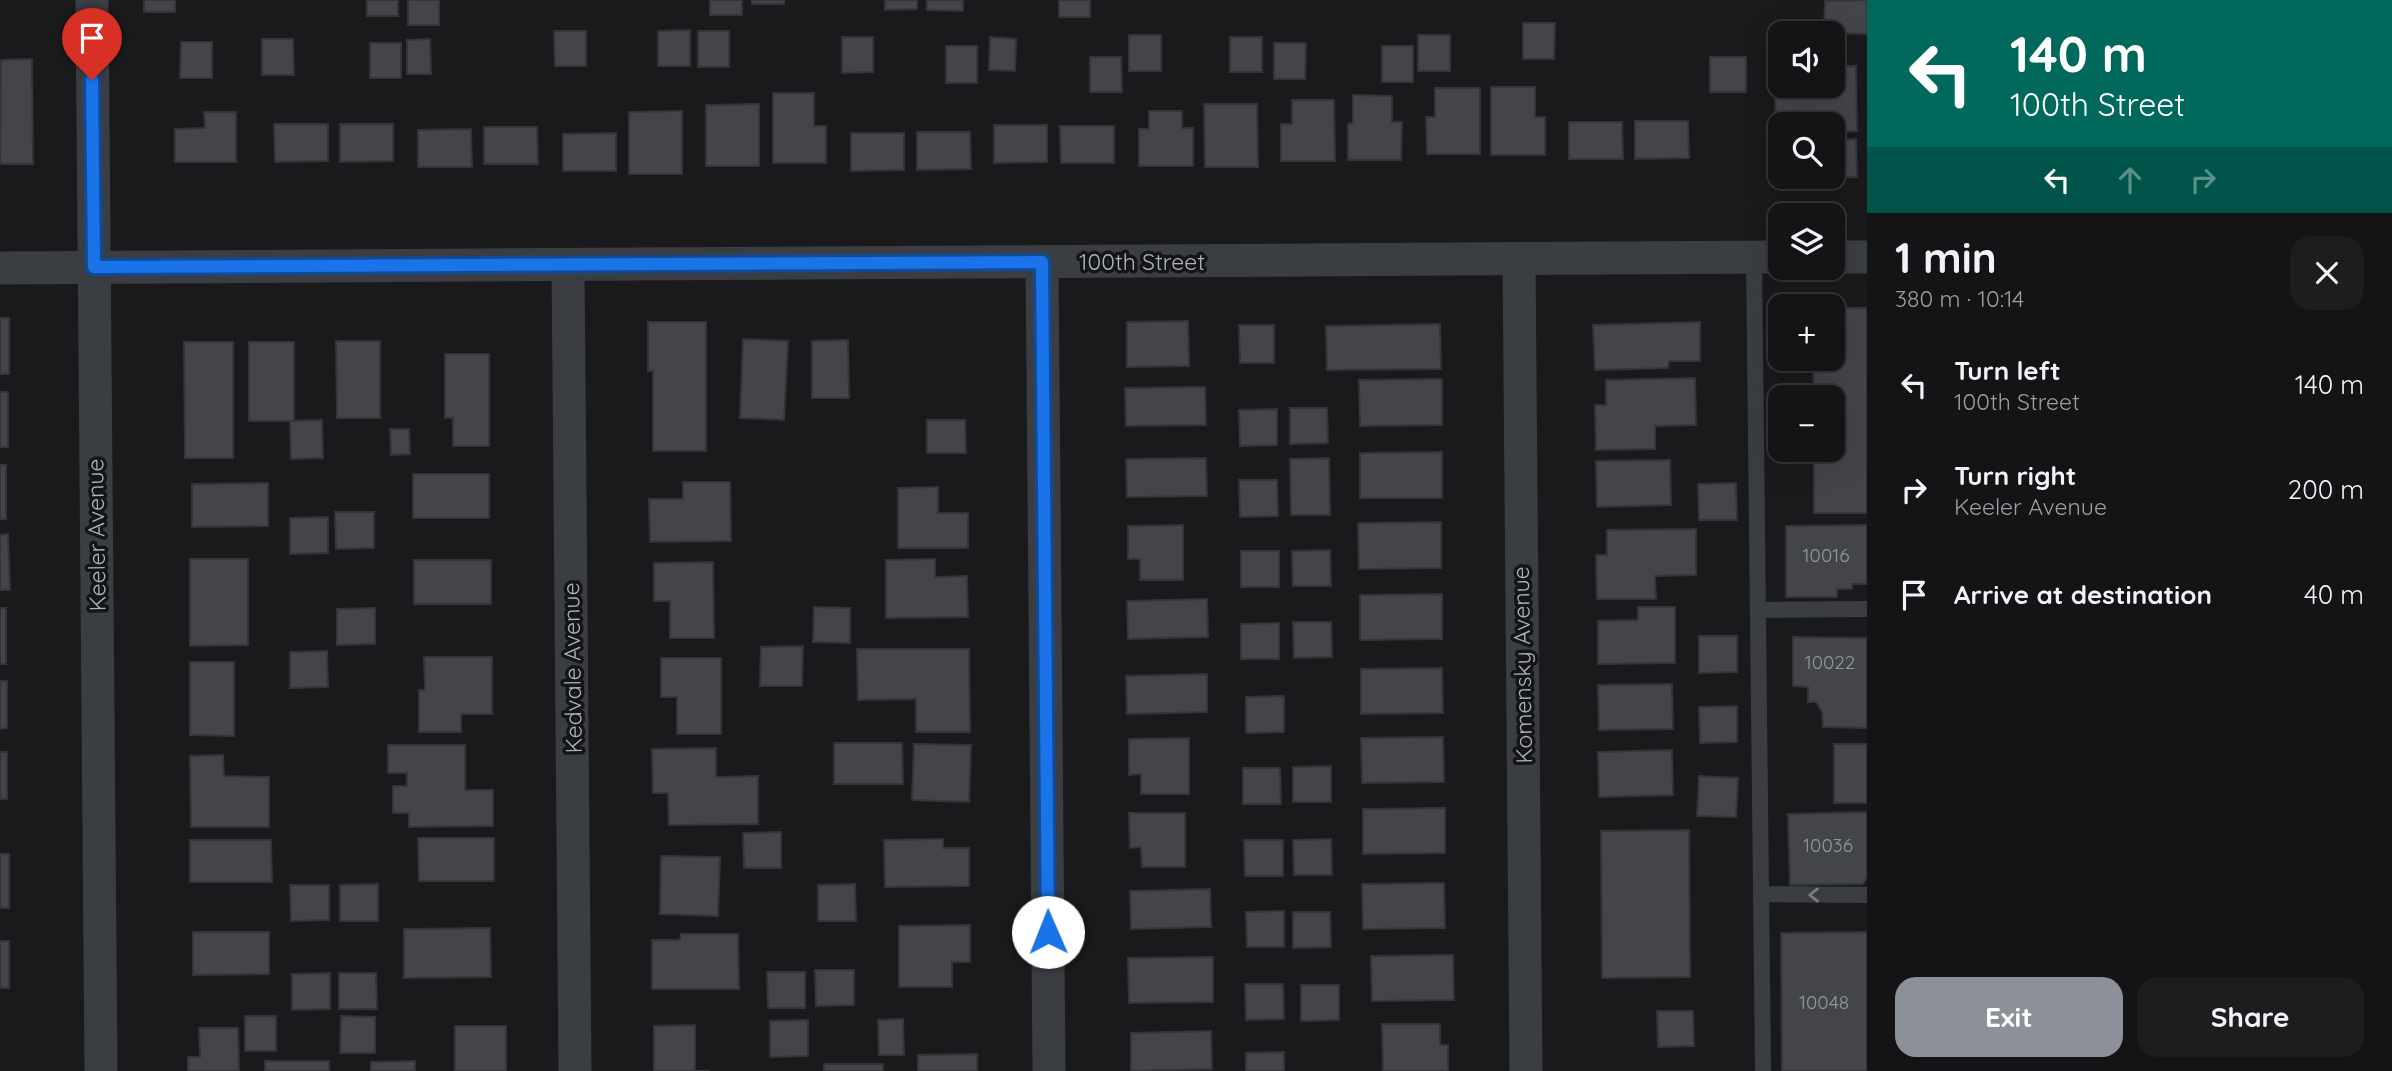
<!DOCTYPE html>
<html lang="en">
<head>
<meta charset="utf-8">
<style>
  :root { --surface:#141416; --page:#1d1d1f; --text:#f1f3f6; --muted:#9d9ea1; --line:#333335; --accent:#8c9099 }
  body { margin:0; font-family:Quicksand,sans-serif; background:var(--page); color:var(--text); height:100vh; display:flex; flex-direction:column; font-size:26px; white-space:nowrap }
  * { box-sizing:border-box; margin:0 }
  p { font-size:23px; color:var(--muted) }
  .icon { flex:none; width:38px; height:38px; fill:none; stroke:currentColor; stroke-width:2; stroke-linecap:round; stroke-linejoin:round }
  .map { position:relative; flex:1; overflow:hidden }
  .details { display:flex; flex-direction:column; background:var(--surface); width:525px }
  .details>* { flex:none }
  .hud { background:#00695c; color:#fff; overflow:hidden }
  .tools { position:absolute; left:1768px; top:21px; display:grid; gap:14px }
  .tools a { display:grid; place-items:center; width:77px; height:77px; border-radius:14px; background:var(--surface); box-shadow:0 7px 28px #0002,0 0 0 2px var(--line); font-size:35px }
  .pin { position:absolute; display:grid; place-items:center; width:60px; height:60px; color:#fff; margin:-72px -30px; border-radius:50% 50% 50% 0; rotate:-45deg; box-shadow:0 0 7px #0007 }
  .pin .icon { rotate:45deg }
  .me { position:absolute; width:77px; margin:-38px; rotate:359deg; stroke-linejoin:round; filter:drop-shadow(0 0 5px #0008) }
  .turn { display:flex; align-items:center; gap:24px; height:147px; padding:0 28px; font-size:32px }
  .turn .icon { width:91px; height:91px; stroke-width:2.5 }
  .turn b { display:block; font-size:49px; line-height:60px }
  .lanes { display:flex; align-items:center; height:66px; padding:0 28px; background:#0003; justify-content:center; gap:35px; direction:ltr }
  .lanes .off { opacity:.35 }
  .round { display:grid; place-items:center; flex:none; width:74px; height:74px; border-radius:21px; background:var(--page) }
  .headline { display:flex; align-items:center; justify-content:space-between; height:119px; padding:0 28px }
  h1 { font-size:42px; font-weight:700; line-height:52px }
  .cta { display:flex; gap:14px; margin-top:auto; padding:14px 28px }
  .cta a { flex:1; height:80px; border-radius:21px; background:var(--accent); color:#fff; font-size:28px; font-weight:700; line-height:80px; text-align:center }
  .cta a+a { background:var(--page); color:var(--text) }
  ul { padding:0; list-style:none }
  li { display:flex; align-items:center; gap:21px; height:105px; padding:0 28px }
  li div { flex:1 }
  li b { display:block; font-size:26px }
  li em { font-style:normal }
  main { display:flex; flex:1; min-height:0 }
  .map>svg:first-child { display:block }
  .building { fill:#44454a; stroke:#343439; stroke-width:2 }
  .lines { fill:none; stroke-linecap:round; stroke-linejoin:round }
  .lane { stroke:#3a3d42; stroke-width:16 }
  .street { stroke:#3a3d42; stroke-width:33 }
  .oneway { stroke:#787e86 }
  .route-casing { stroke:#114b97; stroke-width:18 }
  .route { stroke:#1a73e8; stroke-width:12 }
  .labels { text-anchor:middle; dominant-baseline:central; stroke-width:7; stroke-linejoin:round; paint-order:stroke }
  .number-label { font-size:19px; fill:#9198a0 }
  .street-label { font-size:23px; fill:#abb4bd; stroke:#151518 }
</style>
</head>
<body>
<main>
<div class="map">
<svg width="1867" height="1071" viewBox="0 0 1867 1071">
  <rect width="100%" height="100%" fill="#1a1a1d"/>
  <g class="building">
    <rect x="144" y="0" width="31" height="12"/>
    <rect x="367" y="0" width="31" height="16"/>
    <rect x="408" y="0" width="31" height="25"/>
    <rect x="710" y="0" width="32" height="15"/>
    <rect x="752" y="0" width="32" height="4"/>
    <polygon points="885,0 917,0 917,9 885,10"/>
    <polygon points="927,0 963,0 963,11 927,10"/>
    <rect x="1059" y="0" width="31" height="17"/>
    <polygon points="1867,0 1867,34 1824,33 1825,1"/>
    <polygon points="1523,23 1555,23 1554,59 1523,59"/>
    <polygon points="690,30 690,66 658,66 658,31"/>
    <polygon points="554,31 586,31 586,66 555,66"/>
    <rect x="698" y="31" width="31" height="36"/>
    <rect x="1129" y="35" width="32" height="36"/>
    <rect x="1418" y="35" width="32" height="36"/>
    <polygon points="842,37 873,37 873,72 842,73"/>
    <polygon points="990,37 1016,39 1015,71 989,70"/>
    <rect x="1230" y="37" width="32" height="35"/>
    <polygon points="262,39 293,39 294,75 262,75"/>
    <polygon points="430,39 431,74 407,74 407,40"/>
    <polygon points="181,42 212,42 212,78 180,78"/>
    <rect x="370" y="43" width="31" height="35"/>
    <polygon points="1274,43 1306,43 1305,79 1274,79"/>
    <rect x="946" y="46" width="31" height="37"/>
    <rect x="1382" y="46" width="31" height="36"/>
    <polygon points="1090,57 1121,57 1122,92 1090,92"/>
    <rect x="1710" y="57" width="36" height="35"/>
    <polygon points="32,59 33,164 0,164 1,60"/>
    <polygon points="1832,66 1856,66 1857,131 1832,132 1832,124 1780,124 1780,133 1776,133 1775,87 1832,86"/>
    <polygon points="1491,87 1535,87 1535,117 1545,117 1545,155 1491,155"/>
    <polygon points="1435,88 1480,88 1480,154 1427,154 1426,117 1435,117"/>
    <polygon points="773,93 814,93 814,126 826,126 826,163 773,163"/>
    <polygon points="1353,95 1392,96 1392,122 1402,122 1401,160 1348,160 1348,124 1353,123"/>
    <polygon points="1292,100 1334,100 1335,161 1281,161 1281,124 1292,124"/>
    <polygon points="759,104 759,166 706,166 706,105"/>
    <polygon points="1204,104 1257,104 1258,167 1205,167"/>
    <polygon points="682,111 682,174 629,174 629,112"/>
    <polygon points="1149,111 1182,111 1182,128 1193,128 1193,166 1139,166 1139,129 1149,129"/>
    <polygon points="204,112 236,112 236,162 175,162 175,129 205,128"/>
    <polygon points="1635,121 1688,121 1689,158 1635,159"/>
    <polygon points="1569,122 1622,122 1623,159 1569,159"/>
    <polygon points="274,124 328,124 328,161 275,162"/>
    <polygon points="340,124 393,124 393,161 340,162"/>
    <polygon points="994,125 1047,125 1047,162 994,163"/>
    <polygon points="1060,126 1114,126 1114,163 1061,163"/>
    <polygon points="484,127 537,127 538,164 484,164"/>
    <polygon points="471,129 472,167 418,167 418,130"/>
    <polygon points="917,132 970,132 971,169 917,170"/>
    <polygon points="616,133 616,171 563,171 563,134"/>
    <polygon points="851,133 904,133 904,170 851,171"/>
    <polygon points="1856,139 1857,177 1803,177 1832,177 1832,140"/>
    <polygon points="1832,308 1867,308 1867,513 1814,513 1814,450 1832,450 1832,397 1814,397 1813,359 1832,359"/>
    <rect x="0" y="318" width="9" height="56"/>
    <polygon points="1188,321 1189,366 1127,367 1127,322"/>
    <polygon points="648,322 706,322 706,451 653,451 653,371 648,371"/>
    <polygon points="1700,322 1700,361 1669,361 1668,368 1595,370 1593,325"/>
    <polygon points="1440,324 1441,369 1327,370 1326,326"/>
    <polygon points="1239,325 1274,325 1274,363 1240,363"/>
    <polygon points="743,339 788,341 784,420 740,418"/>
    <polygon points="848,340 849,398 812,398 812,341"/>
    <polygon points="336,341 380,341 380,418 337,418"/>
    <polygon points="184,342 233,342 233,458 185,458"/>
    <rect x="249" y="342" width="45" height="79"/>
    <polygon points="445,354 489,354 489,446 453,446 453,418 445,418"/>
    <polygon points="1695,378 1696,425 1655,426 1655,449 1596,450 1595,405 1606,405 1606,380"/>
    <polygon points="1442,379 1442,425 1360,426 1359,380"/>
    <polygon points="1205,387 1206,425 1126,426 1125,388"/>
    <rect x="0" y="392" width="8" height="55"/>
    <polygon points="1290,408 1327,408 1328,443 1290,444"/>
    <polygon points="1277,409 1277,445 1240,446 1239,410"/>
    <polygon points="322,420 323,458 291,459 290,421"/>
    <polygon points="927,420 965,420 966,453 927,453"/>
    <polygon points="390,429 409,429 410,454 391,455"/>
    <polygon points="1442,452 1442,498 1360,498 1360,453"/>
    <polygon points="1206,458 1207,496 1127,497 1126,459"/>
    <polygon points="1329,458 1330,515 1291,515 1290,459"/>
    <polygon points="1670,460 1671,505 1597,507 1596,461"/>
    <rect x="0" y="465" width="6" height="54"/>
    <rect x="413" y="474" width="76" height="44"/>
    <polygon points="1239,480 1277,480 1278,516 1240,517"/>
    <polygon points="683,482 730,482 731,541 650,542 649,499 683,499"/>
    <polygon points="268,483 268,526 192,527 192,484"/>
    <polygon points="1736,483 1737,520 1699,520 1698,484"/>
    <polygon points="938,487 938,513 968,513 968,548 898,548 898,488"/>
    <polygon points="335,512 374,512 374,548 336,549"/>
    <polygon points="328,517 328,553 290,554 290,518"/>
    <polygon points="1441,522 1441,568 1359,569 1358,523"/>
    <polygon points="1183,525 1183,580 1140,580 1140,559 1128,559 1128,526"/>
    <polygon points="1867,525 1867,584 1852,584 1852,589 1837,589 1837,597 1786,597 1786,526"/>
    <polygon points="1696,529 1696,575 1655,576 1656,599 1597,599 1596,555 1607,555 1607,530"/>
    <polygon points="8,534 10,590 0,590 0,535"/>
    <polygon points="1330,550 1331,586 1293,586 1292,551"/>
    <rect x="1241" y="551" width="38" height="36"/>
    <polygon points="190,559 248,559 248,645 190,646"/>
    <polygon points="935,559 935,577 967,576 968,617 886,618 886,560"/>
    <rect x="414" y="560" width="77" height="44"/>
    <polygon points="713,562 714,638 670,638 670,601 654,601 654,563"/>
    <polygon points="1442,594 1442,639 1360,640 1360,595"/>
    <polygon points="1207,599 1208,637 1128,639 1127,601"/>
    <polygon points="814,607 850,608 850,643 813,642"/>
    <polygon points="1638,607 1675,607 1675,663 1598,664 1598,621 1638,620"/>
    <rect x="0" y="608" width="6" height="56"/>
    <polygon points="375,608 375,644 337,645 337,609"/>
    <polygon points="1293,622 1331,622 1332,657 1294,658"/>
    <polygon points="1279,623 1279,659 1241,659 1241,624"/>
    <polygon points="1699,636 1737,636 1737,672 1699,673"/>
    <polygon points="1793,637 1867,638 1867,728 1823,727 1822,712 1816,702 1808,702 1808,687 1793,686"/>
    <polygon points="803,646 802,686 760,686 761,647"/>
    <polygon points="857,649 969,649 970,732 916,732 916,699 858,700"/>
    <polygon points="327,651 328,687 290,688 290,652"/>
    <polygon points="424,657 492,657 492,714 461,714 461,732 419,732 419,690 425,690"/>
    <polygon points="661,658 721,658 721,734 677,734 677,697 661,697"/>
    <polygon points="190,662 234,662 234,736 190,735"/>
    <polygon points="1442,668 1443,713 1361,714 1361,669"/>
    <polygon points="1207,674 1207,712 1127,714 1126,676"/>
    <polygon points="0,681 7,681 7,728 0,729"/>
    <polygon points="1672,684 1673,729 1599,730 1598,685"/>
    <polygon points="1284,696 1284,732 1246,733 1246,697"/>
    <polygon points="1737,706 1737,742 1700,743 1699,707"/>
    <polygon points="1443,737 1444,782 1362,783 1361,738"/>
    <polygon points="1189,738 1189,794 1141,794 1141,774 1129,775 1129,739"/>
    <polygon points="834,743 902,743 903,784 834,784"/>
    <polygon points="914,744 971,745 969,802 912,800"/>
    <rect x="1834" y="744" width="33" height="59"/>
    <polygon points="388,745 465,745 465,790 493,790 493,826 409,827 409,813 393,813 393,786 407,786 407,773 388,773"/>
    <polygon points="716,748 716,777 758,776 758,824 669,825 668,793 653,793 652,749"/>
    <polygon points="1672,750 1673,795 1599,797 1598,752"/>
    <rect x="0" y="752" width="7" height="47"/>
    <polygon points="223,755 224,776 269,777 269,827 191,827 190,756"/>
    <polygon points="1331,766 1331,802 1293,802 1293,767"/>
    <polygon points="1243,768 1280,768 1281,804 1243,804"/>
    <polygon points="1699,776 1738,778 1736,817 1697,816"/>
    <polygon points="1445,808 1445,853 1363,854 1363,809"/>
    <polygon points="1867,812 1867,877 1863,884 1790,885 1788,814"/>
    <polygon points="1129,813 1185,813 1185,867 1142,867 1141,847 1130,848"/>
    <polygon points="1689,830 1690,977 1602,978 1601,831"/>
    <polygon points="781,832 781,868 744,868 743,833"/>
    <polygon points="418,838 494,838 494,881 419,881"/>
    <polygon points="943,839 943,848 969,848 969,886 885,887 884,840"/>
    <polygon points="1331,839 1332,875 1294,875 1293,840"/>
    <polygon points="190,840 271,840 272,882 190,882"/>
    <polygon points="1244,840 1283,840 1283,876 1245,876"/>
    <rect x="0" y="854" width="9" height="54"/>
    <polygon points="661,856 720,857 718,916 660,914"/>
    <polygon points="1444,883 1445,928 1363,929 1362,884"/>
    <polygon points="378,884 378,921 340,921 340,885"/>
    <polygon points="855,884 856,921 818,921 818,885"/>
    <polygon points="290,885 329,885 329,920 291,921"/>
    <polygon points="1210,889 1211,927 1131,929 1130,891"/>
    <polygon points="1284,911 1284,947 1247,947 1246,912"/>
    <polygon points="1293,912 1330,912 1331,947 1293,948"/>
    <polygon points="970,925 970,962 952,962 952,987 899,987 899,926"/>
    <polygon points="490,928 491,977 404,978 404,929"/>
    <polygon points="193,932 269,932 269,974 193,975"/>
    <polygon points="1867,932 1867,1071 1782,1071 1781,933"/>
    <polygon points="681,934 738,934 739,989 652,989 652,940 680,940"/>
    <rect x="0" y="941" width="9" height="47"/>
    <polygon points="1453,955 1454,1000 1372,1001 1371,956"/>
    <polygon points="1213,957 1213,1002 1129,1003 1128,958"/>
    <polygon points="815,970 854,970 854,1005 816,1006"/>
    <polygon points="767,972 805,972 805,1008 768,1008"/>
    <polygon points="330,973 330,1009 292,1010 292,974"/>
    <polygon points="339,973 376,973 377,1009 339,1009"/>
    <polygon points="1245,984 1283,984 1284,1019 1246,1020"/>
    <polygon points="1301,985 1339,985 1339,1020 1301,1021"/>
    <polygon points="1657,1011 1693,1011 1694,1046 1658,1047"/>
    <rect x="245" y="1016" width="31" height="35"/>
    <polygon points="341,1016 375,1017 375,1053 340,1053"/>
    <polygon points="903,1019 904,1055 879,1055 878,1020"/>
    <polygon points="808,1020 808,1056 770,1057 770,1021"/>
    <polygon points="1382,1024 1440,1024 1440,1045 1448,1045 1448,1071 1383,1071"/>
    <polygon points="695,1025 695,1071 710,1071 654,1071 654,1026"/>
    <rect x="455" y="1026" width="51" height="45"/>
    <polygon points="199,1028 238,1028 239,1071 188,1071 188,1057 200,1057"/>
    <polygon points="1211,1031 1212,1069 1131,1071 1131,1033"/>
    <polygon points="1284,1052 1284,1071 1246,1071 1246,1053"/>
    <polygon points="977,1054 977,1071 918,1071 918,1055"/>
    <rect x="265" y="1061" width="64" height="10"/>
    <polygon points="415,1061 415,1071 371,1071 371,1062"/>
    <rect x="824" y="1064" width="59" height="7"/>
  </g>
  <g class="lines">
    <g class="lane">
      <polyline points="1754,258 1763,1071"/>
      <polyline points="1758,610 1867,609"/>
      <polyline points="1761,894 1867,895"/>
    </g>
    <g class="street">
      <polyline points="92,0 101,1071"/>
      <polyline points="1832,257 1867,257"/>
      <polyline points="1519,259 1526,1071"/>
      <polyline points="1042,262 1049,1071"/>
      <polyline points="568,265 575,1071"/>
      <polyline points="0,268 1780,257"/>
    </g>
  </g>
  <defs><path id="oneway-chevron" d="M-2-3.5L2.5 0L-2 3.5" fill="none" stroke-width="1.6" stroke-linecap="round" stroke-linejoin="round" transform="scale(1.75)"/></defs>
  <use class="oneway" href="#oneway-chevron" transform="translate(1814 895) rotate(-180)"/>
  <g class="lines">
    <g class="route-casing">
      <polyline id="route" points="92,80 94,267 1042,262 1048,932"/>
    </g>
    <use href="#route" class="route"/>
  </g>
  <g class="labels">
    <g class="number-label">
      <text x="1826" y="555">10016</text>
      <text x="1830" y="662">10022</text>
      <text x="1828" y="845">10036</text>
      <text x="1824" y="1002">10048</text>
    </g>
    <g class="street-label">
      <text x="1142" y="261">100th Street</text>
      <text transform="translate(96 535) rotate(-91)">Keeler Avenue</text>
      <text transform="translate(1522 665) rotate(-91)">Komensky Avenue</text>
      <text transform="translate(572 668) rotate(-91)">Kedvale Avenue</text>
    </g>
  </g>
</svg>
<div class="tools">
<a><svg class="icon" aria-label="sound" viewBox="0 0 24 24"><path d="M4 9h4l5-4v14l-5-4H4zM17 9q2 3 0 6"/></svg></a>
<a><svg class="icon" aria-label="search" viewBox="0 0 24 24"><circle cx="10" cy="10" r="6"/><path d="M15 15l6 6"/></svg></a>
<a><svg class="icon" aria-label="layers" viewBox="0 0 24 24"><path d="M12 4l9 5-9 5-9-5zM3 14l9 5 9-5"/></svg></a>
<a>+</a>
<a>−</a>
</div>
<div class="pin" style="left:92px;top:80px;background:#d93025"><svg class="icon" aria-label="arrive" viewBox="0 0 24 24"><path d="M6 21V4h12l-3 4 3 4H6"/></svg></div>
<svg class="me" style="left:1048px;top:932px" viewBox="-20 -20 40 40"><circle r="19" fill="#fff"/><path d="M0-13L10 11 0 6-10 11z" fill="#1a73e8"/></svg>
</div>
<section class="details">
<div class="hud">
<div class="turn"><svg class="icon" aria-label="left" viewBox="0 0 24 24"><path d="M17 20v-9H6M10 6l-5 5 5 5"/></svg><div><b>140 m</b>100th Street</div></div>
<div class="lanes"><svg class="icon" aria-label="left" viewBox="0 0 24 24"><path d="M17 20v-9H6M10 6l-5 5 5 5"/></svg><svg class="icon off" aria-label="ahead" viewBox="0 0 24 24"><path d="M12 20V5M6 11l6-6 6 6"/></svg><svg class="icon off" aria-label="right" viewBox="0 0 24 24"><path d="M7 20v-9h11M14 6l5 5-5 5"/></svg></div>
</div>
<div class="headline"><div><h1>1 min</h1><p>380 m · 10:14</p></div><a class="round"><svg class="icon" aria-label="close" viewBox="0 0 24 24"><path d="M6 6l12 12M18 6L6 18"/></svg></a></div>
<ul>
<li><svg class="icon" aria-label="left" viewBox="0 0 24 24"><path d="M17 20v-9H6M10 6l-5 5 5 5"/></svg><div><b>Turn left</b><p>100th Street</p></div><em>140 m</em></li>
<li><svg class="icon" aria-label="right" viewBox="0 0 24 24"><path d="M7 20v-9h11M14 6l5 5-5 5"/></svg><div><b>Turn right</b><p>Keeler Avenue</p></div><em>200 m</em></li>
<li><svg class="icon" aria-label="arrive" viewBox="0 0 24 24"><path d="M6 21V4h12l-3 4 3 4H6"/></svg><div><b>Arrive at destination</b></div><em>40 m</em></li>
</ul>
<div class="cta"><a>Exit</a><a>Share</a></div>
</section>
</main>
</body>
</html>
